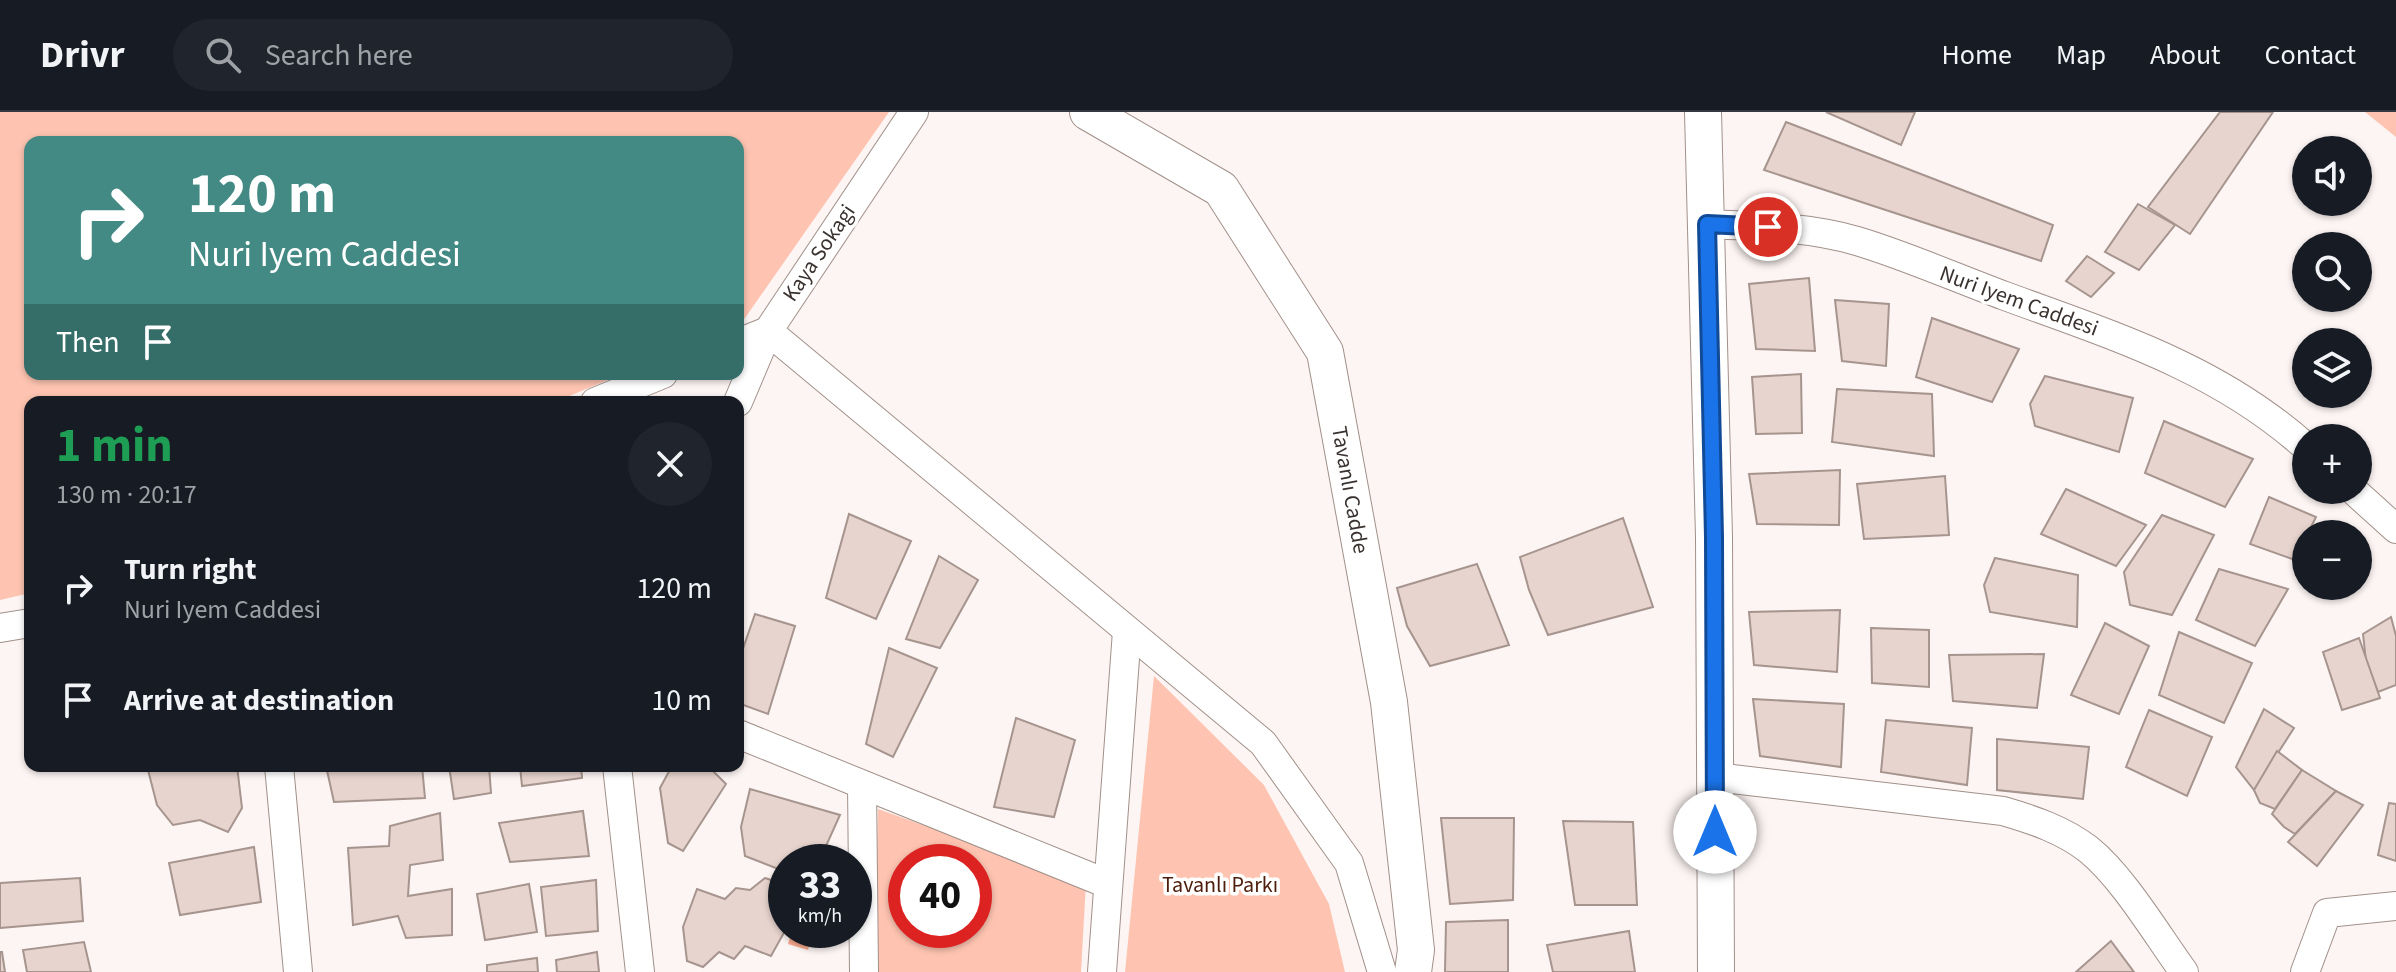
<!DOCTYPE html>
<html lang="en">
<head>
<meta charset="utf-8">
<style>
  :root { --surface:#171b24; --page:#20242c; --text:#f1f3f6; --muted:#9ea1a6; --line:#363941 }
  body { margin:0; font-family:"Source Sans 3",sans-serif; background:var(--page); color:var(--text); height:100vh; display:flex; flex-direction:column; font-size:30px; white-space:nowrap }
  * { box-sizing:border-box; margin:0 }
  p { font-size:26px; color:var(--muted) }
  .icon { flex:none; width:44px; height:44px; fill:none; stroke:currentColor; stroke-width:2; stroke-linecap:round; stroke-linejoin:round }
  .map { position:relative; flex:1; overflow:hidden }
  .details { position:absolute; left:24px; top:284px; width:720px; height:376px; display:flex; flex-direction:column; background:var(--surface); border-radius:16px; box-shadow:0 2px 6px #0004 }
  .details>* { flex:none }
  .guide { position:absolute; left:24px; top:24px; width:720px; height:244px; border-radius:16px; box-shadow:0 2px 6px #0004; background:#438a84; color:#fff; overflow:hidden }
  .fabs { position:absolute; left:2292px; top:24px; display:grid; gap:16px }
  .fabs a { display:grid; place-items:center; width:80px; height:80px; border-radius:50%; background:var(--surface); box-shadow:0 2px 6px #0004; font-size:40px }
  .speed { position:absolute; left:768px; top:732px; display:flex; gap:16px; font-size:40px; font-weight:700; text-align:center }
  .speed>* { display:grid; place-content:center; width:104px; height:104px; border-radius:50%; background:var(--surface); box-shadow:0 2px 6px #0004; line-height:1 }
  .speed small { font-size:20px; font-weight:400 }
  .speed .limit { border:12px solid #d22; background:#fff; color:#111 }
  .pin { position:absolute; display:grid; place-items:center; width:68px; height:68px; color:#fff; margin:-34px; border:4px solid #fff; border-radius:50%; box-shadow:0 2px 8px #0007 }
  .me { position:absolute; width:88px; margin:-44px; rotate:0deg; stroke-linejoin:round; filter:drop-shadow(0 0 6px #0008) }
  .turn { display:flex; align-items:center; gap:28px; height:168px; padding:0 32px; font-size:36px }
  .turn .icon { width:104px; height:104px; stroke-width:2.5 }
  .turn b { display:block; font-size:56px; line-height:68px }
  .then { display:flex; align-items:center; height:76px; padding:0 32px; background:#0003; gap:16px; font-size:30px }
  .round { display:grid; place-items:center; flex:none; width:84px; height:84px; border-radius:42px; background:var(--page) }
  .head { display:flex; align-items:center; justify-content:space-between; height:136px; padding:0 32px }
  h1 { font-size:48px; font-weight:700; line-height:60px; color:#1e9e55 }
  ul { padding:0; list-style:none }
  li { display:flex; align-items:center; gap:24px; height:112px; padding:0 32px }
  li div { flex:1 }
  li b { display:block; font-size:30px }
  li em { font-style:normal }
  header { display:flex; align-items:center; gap:48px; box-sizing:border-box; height:112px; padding:0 40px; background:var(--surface); border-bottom:2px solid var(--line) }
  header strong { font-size:38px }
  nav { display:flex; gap:44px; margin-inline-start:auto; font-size:28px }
  .search { width:560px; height:72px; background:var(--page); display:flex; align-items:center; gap:20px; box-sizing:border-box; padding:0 28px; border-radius:44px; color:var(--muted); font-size:30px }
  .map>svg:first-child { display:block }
  .green { fill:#fec4b1; fill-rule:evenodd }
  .water { fill:#faaa8f }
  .building { fill:#e7d4ce; stroke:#a6948e; stroke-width:2 }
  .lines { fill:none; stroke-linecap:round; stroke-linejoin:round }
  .minor-casing { stroke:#a1908a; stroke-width:30 }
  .tertiary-casing { stroke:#a1908a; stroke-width:38 }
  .minor { stroke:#fff; stroke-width:28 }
  .tertiary { stroke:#fff; stroke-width:36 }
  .route-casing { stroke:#114b97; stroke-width:20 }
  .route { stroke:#1a73e8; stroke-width:14 }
  .labels { text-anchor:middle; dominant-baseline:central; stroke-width:7; stroke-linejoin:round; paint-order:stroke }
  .street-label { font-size:22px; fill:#39322f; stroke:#fff }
  .park-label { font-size:22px; fill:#4d1c0b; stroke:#fff }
</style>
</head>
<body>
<header>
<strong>Drivr</strong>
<div class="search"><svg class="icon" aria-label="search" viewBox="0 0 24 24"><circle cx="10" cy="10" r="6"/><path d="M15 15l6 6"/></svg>Search here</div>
<nav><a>Home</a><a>Map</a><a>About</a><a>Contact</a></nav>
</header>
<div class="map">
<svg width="2396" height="860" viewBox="0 0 2396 860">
  <rect width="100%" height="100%" fill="#fdf5f3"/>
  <g class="green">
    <polygon points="0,0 889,0 738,216 738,30 30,30 30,262 622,262 555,290 30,290 30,481 0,488"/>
    <polygon points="2365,0 2396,0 2396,25"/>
    <polygon points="1154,564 1264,673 1329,792 1345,860 1125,860"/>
    <path d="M878 697 1086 771 1081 860H875ZM906 750H974V818H906Z"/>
  </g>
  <polygon class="water" points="792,818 814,818 808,838 788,832"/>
  <g class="building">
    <polygon points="1826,0 1915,0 1901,33"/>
    <polygon points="2220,0 2273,0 2190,122 2148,95"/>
    <polygon points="1786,10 2053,113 2041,149 1764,58"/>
    <polygon points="2138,92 2175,113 2139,158 2105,140"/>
    <polygon points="2087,144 2114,161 2091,185 2066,169"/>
    <polygon points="1809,166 1815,239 1756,237 1749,172"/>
    <polygon points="1835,188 1889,192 1886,254 1842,249"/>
    <polygon points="1932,206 2019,237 1992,290 1916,265"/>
    <polygon points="1801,262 1802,321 1756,322 1752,265"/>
    <polygon points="2045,264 2133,286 2119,340 2035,314 2030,292"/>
    <polygon points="1837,277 1932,282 1934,344 1832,330"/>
    <polygon points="2164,309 2253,347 2225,395 2145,361"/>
    <polygon points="1840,358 1839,413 1757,412 1749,362"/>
    <polygon points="1945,364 1949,423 1864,427 1857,372"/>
    <polygon points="2066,377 2146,413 2116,454 2041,422"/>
    <polygon points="2269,385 2316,405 2295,448 2250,432"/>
    <polygon points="849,402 911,429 876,507 826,486"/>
    <polygon points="2162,403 2214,423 2172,503 2130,493 2124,460"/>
    <polygon points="1623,406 1653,495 1548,523 1529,478 1520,445"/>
    <polygon points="939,444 978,468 940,536 906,527"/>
    <polygon points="1995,446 2078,463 2077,515 1990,500 1984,473"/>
    <polygon points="1477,452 1509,533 1430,554 1407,514 1397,476"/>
    <polygon points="2219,457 2288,477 2255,534 2196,508"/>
    <polygon points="1840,498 1837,560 1754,553 1749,500"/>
    <polygon points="755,502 795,514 768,602 738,591 738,551"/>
    <polygon points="2391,505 2396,524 2396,573 2378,580 2366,549 2363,522"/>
    <polygon points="2105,511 2149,534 2119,602 2071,583"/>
    <polygon points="1871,516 1929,518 1929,575 1872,571"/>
    <polygon points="2179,520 2252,551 2224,611 2159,583"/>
    <polygon points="2359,526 2380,586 2342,598 2323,540"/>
    <polygon points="889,536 937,556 893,645 866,632"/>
    <polygon points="2044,542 2037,596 1953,589 1949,543"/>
    <polygon points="1753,587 1844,592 1841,655 1760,644"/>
    <polygon points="2264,597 2294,616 2254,678 2236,655"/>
    <polygon points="2149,598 2212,625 2187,684 2126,655"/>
    <polygon points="1016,606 1075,628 1054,705 994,695"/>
    <polygon points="1886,608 1972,616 1967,673 1881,660"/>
    <polygon points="1997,627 2089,635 2083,687 1997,678"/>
    <polygon points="2277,639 2302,658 2275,697 2260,691 2254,678"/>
    <polygon points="147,654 237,654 242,696 228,720 200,708 173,713 157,693"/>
    <polygon points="326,654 422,654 425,686 334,690"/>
    <polygon points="449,654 489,654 491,681 454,687"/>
    <polygon points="520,654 581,654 582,666 522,674"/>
    <polygon points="672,654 702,654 711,657 726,672 683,739 668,731 660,676"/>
    <polygon points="2302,658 2336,679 2295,722 2284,715 2272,702"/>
    <polygon points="750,677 840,703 822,743 814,750 786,750 786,760 745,744 741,715"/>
    <polygon points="2336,679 2363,693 2317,754 2288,730"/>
    <polygon points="2389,691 2396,692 2396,749 2378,743"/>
    <polygon points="583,699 589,744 510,750 499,711"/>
    <polygon points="440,701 443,748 410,753 408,784 452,777 452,823 406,826 398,804 353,813 348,736 389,734 390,714"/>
    <polygon points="1441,706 1514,706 1513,788 1450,792"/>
    <polygon points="1563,709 1633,710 1637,793 1575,793"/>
    <polygon points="254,735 261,790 180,803 169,751"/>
    <polygon points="80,766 83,809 0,816 0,771"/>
    <polygon points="765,766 786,773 786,817 771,844 745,834 734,847 719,840 703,855 687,849 683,815 697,777 725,787 736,776 750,778"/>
    <polygon points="596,768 598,819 546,824 541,775"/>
    <polygon points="529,772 537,820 485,828 477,782"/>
    <polygon points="1508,808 1508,860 1445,860 1446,810"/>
    <polygon points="1629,819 1635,860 1553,860 1547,833"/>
    <polygon points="2111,829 2134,860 2076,860"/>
    <polygon points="84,830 91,860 27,860 23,838"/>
    <polygon points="0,840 2,840 5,860 0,860"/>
    <polygon points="597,840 599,860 557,860 556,848"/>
    <polygon points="537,846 538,860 487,860 487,853"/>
  </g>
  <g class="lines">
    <g class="minor-casing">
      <g id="minor">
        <path d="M1707 112C1757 114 1809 115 1857 129 1907 144 1956 166 2005 184 2114 224 2218 256 2306 335"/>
        <polyline points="738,231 768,219 1263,631 1349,751 1382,860"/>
        <polyline points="595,290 663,262"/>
        <polyline points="738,290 768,219 914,0"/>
        <polyline points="2353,378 2396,417"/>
        <polyline points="0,516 30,511"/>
        <polyline points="738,622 1108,772"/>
        <polyline points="279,654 298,860"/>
        <polyline points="617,654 640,860"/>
        <path d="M1715 665 2003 699C2034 708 2063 718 2088 737 2123 765 2157 823 2184 860"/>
        <polyline points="862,673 864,860"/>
        <polyline points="1102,860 1127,519"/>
        <polyline points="2305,860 2327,801 2396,794"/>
      </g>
    </g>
    <g class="tertiary-casing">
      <g id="tertiary">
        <polyline points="1088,0 1221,77 1325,240 1389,590 1416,838 1413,860"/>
        <polyline points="1703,0 1714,425 1716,860"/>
      </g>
    </g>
    <use href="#minor" class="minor"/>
    <use href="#tertiary" class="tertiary"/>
  </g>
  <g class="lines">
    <g class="route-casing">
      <polyline id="route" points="1715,720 1714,425 1707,112 1768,115"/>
    </g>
    <use href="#route" class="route"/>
  </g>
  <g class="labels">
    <g class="street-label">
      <text transform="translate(819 141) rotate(-56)">Kaya Sokagi</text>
      <text transform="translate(2019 189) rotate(20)">Nuri Iyem Caddesi</text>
      <text transform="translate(1350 378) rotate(80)">Tavanlı Cadde</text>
    </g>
    <g class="park-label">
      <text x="1220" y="773">Tavanlı Parkı</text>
    </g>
  </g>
</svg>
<div class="fabs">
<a><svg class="icon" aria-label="sound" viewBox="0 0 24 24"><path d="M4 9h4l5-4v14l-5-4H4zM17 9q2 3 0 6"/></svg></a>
<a><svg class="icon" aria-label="search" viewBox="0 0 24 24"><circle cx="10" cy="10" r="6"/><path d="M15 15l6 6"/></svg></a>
<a><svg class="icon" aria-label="layers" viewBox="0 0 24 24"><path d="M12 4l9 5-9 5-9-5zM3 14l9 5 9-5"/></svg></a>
<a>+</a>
<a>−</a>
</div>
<div class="speed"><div>33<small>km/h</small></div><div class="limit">40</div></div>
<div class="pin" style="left:1768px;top:115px;background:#d93025"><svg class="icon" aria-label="arrive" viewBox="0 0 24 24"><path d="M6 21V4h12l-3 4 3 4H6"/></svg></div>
<svg class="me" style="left:1715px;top:720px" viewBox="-20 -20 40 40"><circle r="19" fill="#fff"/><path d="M0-13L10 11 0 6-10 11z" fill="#1a73e8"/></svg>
<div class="guide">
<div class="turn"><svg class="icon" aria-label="right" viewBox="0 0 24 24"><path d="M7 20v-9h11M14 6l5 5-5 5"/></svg><div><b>120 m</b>Nuri Iyem Caddesi</div></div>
<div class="then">Then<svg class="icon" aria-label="arrive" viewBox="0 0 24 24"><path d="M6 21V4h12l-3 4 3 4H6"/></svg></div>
</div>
<section class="details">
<div class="head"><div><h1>1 min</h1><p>130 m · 20:17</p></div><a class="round"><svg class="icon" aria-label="close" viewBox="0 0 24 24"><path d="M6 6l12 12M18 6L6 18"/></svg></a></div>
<ul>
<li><svg class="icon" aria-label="right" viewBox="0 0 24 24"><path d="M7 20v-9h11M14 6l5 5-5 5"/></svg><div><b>Turn right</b><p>Nuri Iyem Caddesi</p></div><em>120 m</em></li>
<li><svg class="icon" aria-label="arrive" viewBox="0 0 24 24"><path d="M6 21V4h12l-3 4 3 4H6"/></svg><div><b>Arrive at destination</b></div><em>10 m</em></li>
</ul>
</section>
</div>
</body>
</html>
